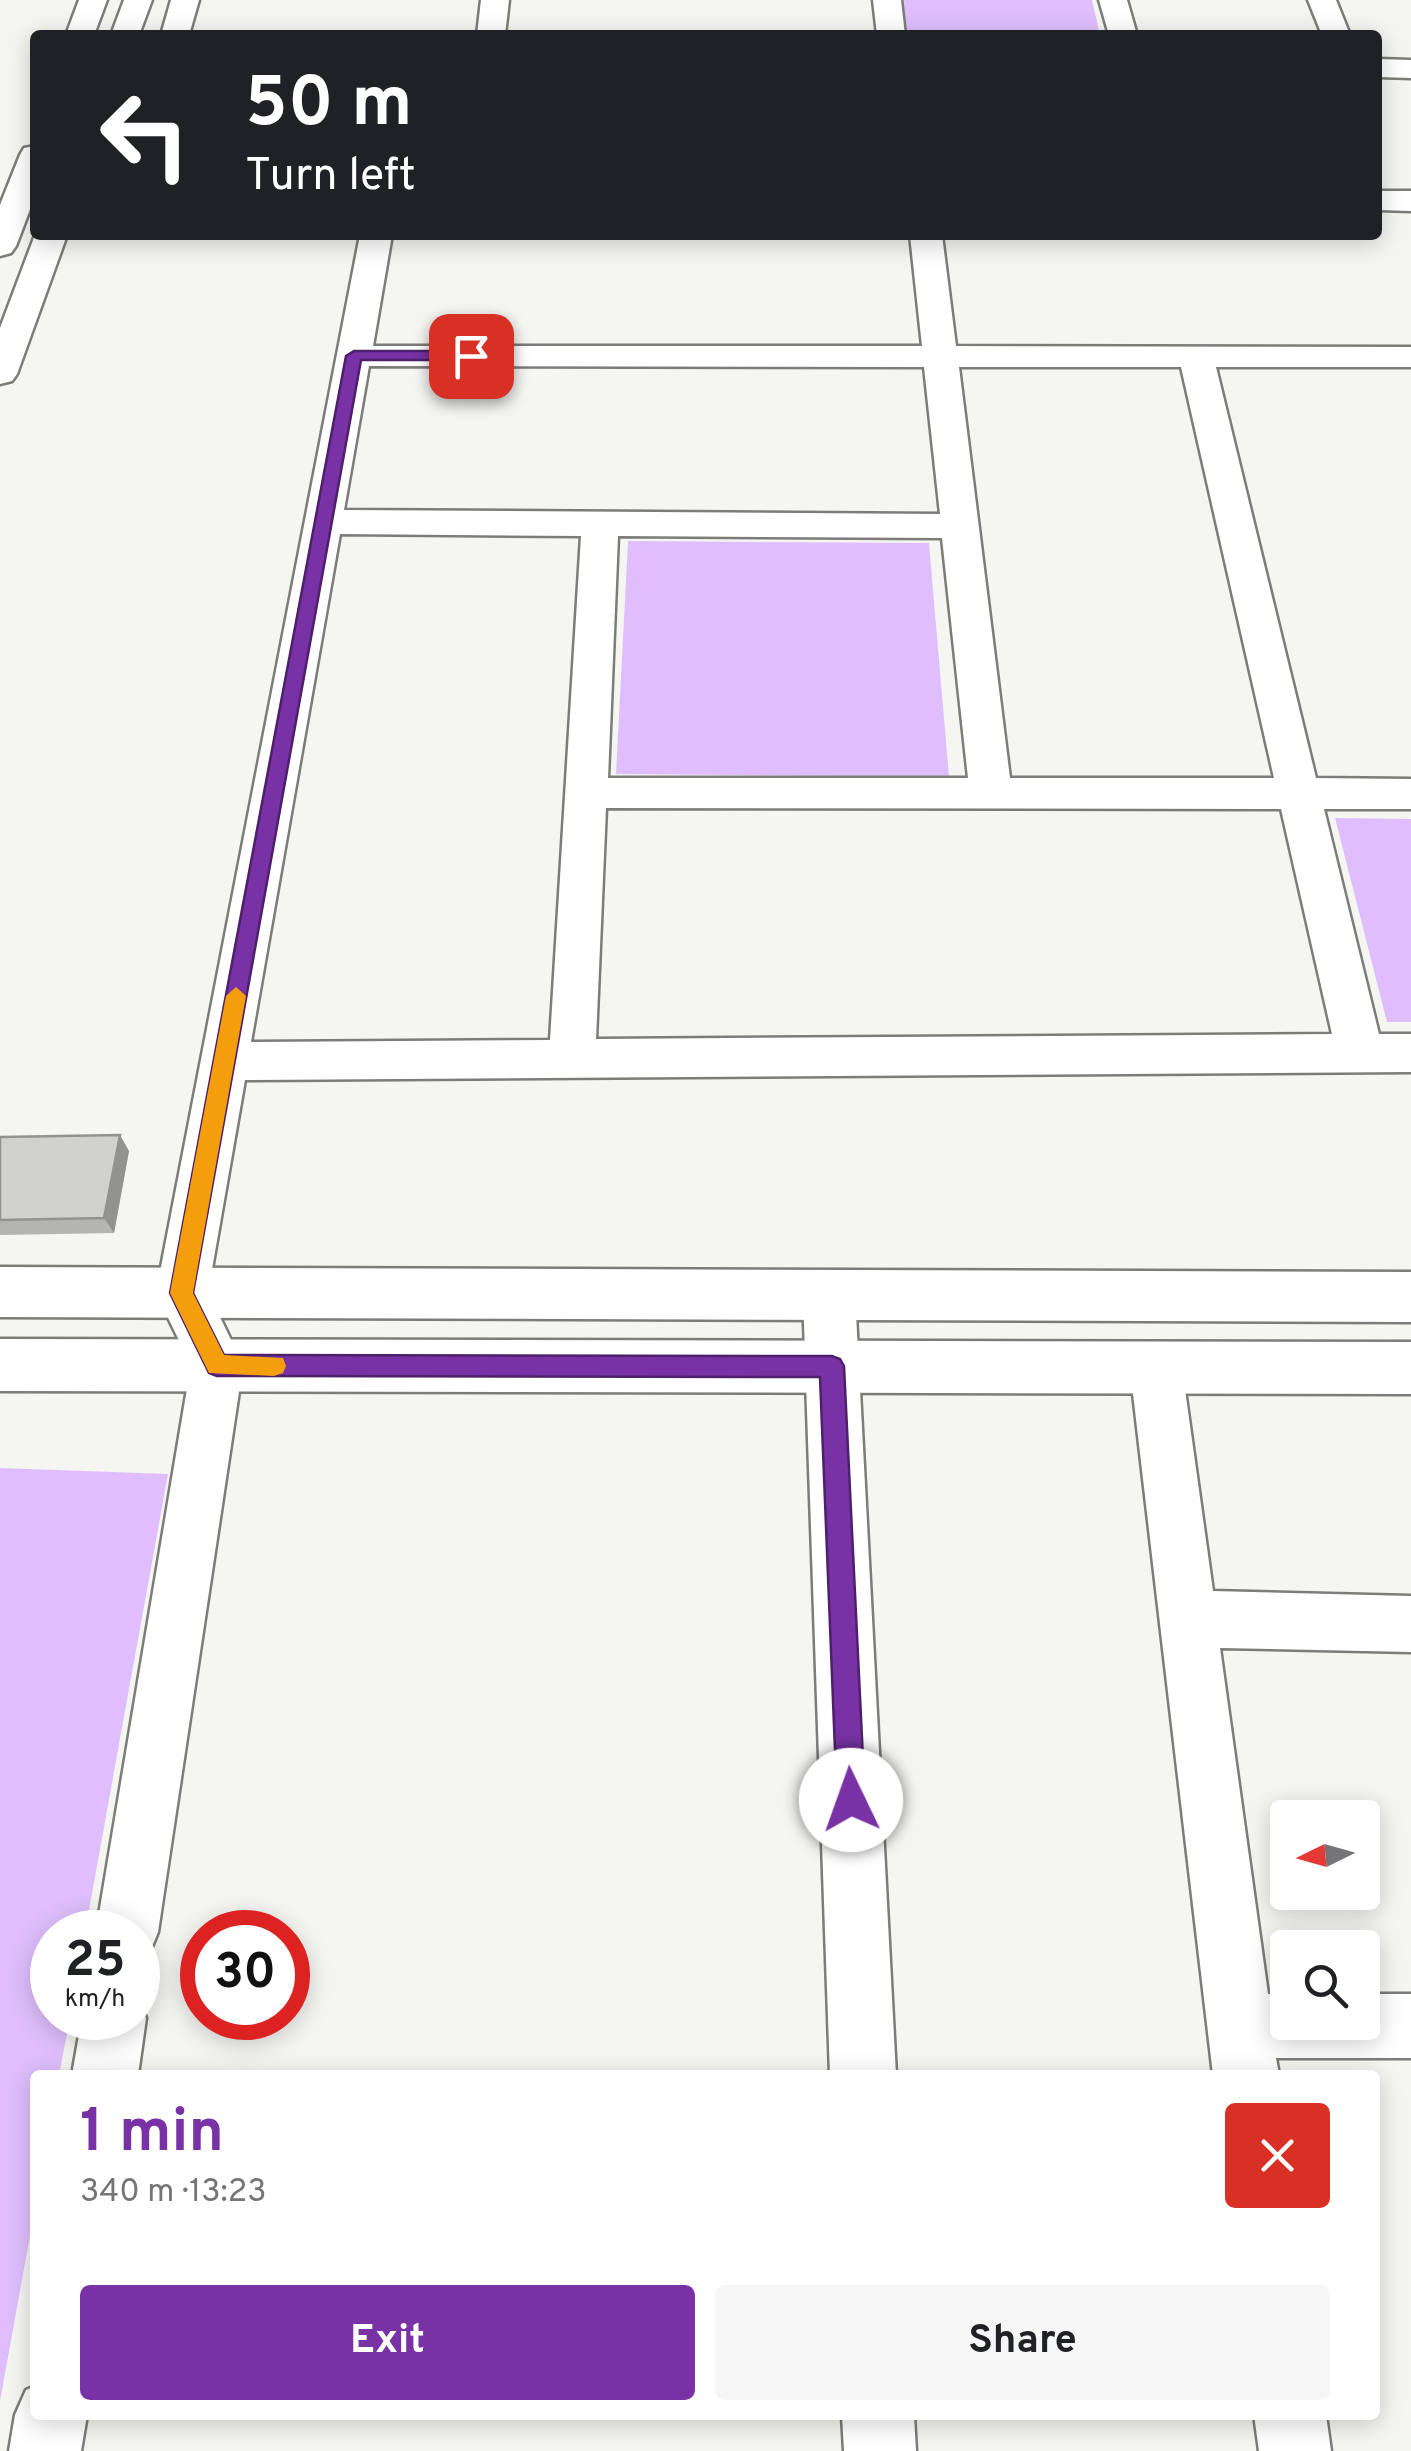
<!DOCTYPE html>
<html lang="en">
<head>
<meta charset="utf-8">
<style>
  :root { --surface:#fff; --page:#f6f6f6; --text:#202124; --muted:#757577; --accent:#7832a5 }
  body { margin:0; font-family:Overpass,sans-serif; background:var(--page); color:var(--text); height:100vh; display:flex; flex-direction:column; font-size:38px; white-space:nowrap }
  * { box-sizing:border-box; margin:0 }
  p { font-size:32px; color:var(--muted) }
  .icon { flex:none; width:55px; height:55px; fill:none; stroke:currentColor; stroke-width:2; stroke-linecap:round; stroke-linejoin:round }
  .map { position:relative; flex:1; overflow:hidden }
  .panel { position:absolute; left:30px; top:2070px; width:1350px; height:350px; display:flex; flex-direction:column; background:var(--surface); border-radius:10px; box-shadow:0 5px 25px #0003 }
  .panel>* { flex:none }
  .banner { position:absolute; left:30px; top:30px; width:1352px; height:210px; border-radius:10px; box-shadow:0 5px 25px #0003; background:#202124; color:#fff; overflow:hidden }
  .needle { width:65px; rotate:265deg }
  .fabs { position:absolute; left:1270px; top:1800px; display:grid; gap:20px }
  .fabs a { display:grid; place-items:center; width:110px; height:110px; border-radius:10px; background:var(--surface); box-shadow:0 5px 25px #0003; font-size:50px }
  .speed { position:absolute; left:30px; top:1910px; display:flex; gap:20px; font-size:50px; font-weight:700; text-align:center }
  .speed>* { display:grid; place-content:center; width:130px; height:130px; border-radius:50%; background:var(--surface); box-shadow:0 5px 25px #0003; line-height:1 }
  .speed small { font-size:25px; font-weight:400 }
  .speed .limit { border:15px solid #d22; background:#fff; color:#111 }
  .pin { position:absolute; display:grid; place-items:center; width:85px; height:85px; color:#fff; margin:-42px; border-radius:20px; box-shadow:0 5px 15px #0006 }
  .me { position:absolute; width:110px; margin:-55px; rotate:357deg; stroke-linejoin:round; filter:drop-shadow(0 0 8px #0008) }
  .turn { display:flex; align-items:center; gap:35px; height:210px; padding:0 50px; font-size:45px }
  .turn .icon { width:130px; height:130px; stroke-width:2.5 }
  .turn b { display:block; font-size:70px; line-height:85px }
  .round { display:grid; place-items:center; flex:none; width:105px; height:105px; border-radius:10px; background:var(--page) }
  .summary { display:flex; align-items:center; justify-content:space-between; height:170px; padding:0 50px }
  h1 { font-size:60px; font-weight:700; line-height:75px; color:var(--accent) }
  .primary-button { display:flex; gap:20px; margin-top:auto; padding:20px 50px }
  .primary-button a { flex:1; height:115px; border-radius:10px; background:var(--accent); color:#fff; font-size:40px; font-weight:700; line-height:115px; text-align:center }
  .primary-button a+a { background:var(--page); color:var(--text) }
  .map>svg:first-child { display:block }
  .green { fill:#e0befe }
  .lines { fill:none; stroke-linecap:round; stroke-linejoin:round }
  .street-casing { stroke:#7c7d79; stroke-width:5 }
  .secondary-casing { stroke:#7c7d79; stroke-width:5 }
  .street { fill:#fff; fill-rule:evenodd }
  .secondary { fill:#fff; fill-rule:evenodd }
  .wall { fill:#b4b5b1 }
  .shaded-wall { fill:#929390 }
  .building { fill:#d1d2ce; stroke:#929390; stroke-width:2.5 }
  .route { fill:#7832a5; stroke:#4e206b; stroke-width:2.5 }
  .slow { fill:#f59e0b }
</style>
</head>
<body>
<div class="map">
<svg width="1411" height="2451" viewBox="0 0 1411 2451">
  <rect width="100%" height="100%" fill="#f5f6f2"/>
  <g class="green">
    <polygon points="902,0 1092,0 1100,35 906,35"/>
    <polygon points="628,541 929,543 949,777 616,774"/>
    <polygon points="1335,818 1411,819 1411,1022 1387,1022"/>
    <polygon points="0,1468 168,1474 85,1932 52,1932 52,2018 70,2018 59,2075 35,2075 35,2208 0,2401"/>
  </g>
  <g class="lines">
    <g class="street-casing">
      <g id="street">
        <polygon points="79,0 107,0 94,35 66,35"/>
        <polygon points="124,0 152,0 139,35 111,35"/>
        <polygon points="171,0 199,0 189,35 161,35"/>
        <polygon points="481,0 509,0 505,35 477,35"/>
        <polygon points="873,0 901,0 905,35 877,35"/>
        <polygon points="1099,0 1127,0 1137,35 1109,35"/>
        <polygon points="1308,0 1336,0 1350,35 1322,35"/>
        <polygon points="1378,59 1411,60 1411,78 1378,77"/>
        <polygon points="35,146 35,196 16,246 11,253 0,256 0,205 20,155 24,148"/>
        <polygon points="1378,191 1411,191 1411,211 1378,210"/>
        <polygon points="35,235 67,235 17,374 12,381 0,384 0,328"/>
        <path d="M360 235H392L373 346H922L910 235H942L956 346 1411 347V367H1216L1316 778 1411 779V809H1324L1379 1034H1411V1072L245 1080 208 1292 243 1365 158 1932 149 1954 138 1959V1932H96L191 1365 156 1293ZM369 366 924 367 940 514 344 510ZM959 367H1181L1274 778H1010ZM340 534 581 536 550 1040 251 1042ZM618 536 942 538 968 778H608ZM606 808 1281 809 1332 1034 596 1039Z"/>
        <polygon points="829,1272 847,1279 855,1295 896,2075 830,2075 803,1295 811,1279"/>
        <polygon points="1156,1344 1175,1351 1182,1368 1213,1591 1411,1596 1411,1652 1220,1648 1268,1994 1288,1994 1288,2022 1362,2022 1362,1994 1411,1994 1411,2058 1276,2058 1279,2075 1213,2075 1130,1368 1137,1351"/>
        <polygon points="138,1997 146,2018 138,2075 72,2075 82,2018 138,2018"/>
        <polygon points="35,2386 35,2415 87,2415 81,2451 9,2451 15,2415 26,2390"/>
        <polygon points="842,2415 914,2415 916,2451 844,2451"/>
        <polygon points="1254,2415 1326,2415 1331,2451 1259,2451"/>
      </g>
    </g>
    <g class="secondary-casing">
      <g id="secondary">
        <polygon points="0,1267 1411,1272 1411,1322 0,1317"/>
        <polygon points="0,1339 1411,1342 1411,1394 0,1391"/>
      </g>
    </g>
    <use href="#street" class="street"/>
    <use href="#secondary" class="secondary"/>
  </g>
  <polygon class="wall" points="0,1137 129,1151 114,1233 0,1235"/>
  <polygon class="shaded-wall" points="120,1135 129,1151 114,1233 104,1218"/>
  <polygon class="building" points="120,1135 104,1218 0,1220 0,1137"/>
  <polygon class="route" points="354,351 471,351 479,356 471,360 361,360 193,1293 224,1355 832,1356 840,1359 844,1366 865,1800 861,1809 851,1813 841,1809 837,1800 820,1377 217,1376 209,1373 170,1293 346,356"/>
  <polygon class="slow" points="236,987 246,996 193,1293 224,1355 283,1358 286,1366 283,1373 274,1376 209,1373 170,1293 226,996"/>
</svg>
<div class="fabs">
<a><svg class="needle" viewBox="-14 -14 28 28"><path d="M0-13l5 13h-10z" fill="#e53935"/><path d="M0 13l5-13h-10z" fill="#757577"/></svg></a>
<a><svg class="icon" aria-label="search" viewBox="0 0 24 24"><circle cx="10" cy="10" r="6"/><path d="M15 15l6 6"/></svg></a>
</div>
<div class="speed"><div>25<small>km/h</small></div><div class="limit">30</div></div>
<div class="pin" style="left:471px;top:356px;background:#d93025"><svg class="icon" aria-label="arrive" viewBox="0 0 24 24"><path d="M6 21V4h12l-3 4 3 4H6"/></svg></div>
<svg class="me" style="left:851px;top:1800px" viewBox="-20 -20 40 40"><circle r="19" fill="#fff"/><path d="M0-13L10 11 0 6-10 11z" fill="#7832a5"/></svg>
<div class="banner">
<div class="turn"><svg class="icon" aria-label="left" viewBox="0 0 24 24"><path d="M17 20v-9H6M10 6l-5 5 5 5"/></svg><div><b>50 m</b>Turn left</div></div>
</div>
<section class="panel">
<div class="summary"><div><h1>1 min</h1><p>340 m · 13:23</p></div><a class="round" style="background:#d93025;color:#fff"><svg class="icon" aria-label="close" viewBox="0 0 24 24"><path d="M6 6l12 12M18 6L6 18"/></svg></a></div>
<div class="primary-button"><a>Exit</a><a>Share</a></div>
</section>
</div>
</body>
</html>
